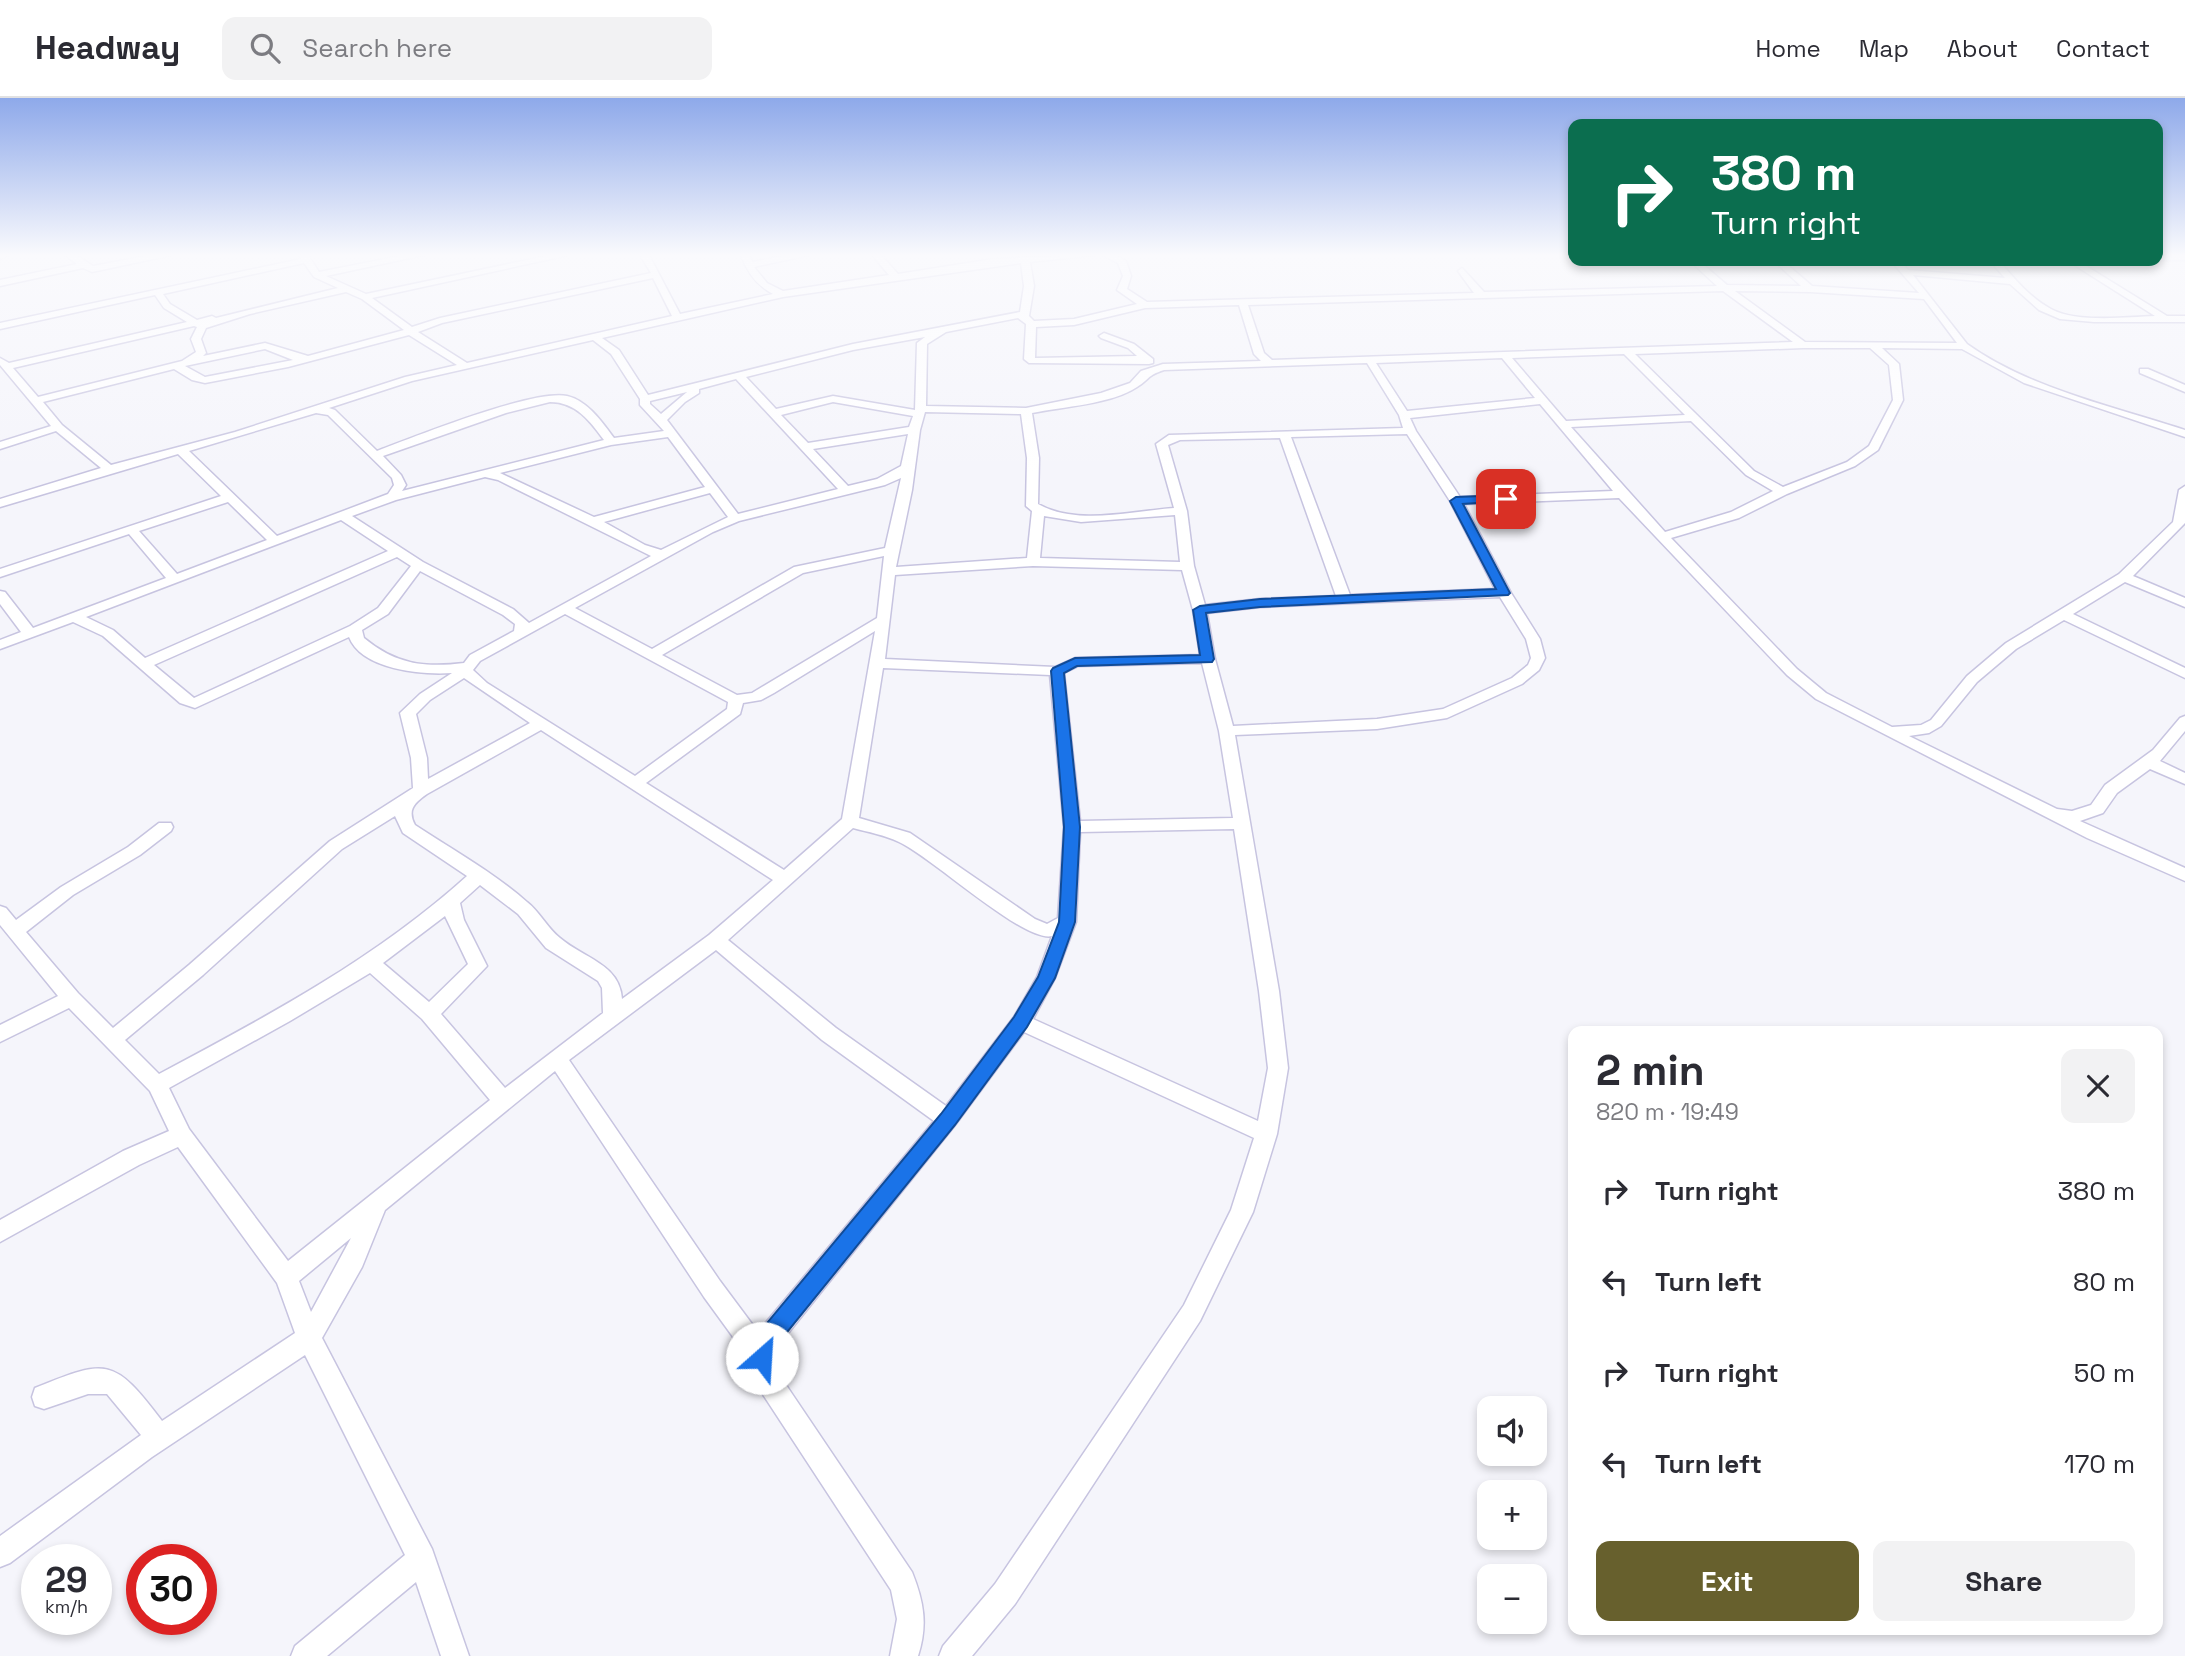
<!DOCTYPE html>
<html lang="en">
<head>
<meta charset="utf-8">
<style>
  :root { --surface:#fff; --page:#f2f2f3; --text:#2b2b33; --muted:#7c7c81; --line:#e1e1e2; --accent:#67602d }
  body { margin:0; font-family:"Space Grotesk",sans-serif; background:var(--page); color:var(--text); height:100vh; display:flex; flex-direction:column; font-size:26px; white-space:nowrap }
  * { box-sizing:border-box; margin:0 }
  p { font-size:23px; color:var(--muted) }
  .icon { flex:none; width:38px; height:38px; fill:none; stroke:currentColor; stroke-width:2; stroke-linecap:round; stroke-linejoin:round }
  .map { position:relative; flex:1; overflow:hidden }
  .panel { position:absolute; left:1568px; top:928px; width:595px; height:609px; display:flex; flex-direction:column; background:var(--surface); border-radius:14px; box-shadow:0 4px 10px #0003 }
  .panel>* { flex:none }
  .guide { position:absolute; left:1568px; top:21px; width:595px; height:147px; border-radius:14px; box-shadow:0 4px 10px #0003; background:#0b6e4f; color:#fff; overflow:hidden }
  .fabs { position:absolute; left:1477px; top:1298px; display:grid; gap:14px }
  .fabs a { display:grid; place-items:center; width:70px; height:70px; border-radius:14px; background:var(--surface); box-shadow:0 4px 10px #0003; font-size:35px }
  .speed { position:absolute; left:21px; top:1446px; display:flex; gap:14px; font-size:35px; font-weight:700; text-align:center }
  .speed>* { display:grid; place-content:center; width:91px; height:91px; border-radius:50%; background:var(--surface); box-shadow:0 4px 10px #0003; line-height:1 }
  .speed small { font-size:18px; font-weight:400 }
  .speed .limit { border:10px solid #d22; background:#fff; color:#111 }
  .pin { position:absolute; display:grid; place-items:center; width:60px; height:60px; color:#fff; margin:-30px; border-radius:14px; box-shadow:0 4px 10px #0006 }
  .me { position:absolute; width:77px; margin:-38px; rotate:26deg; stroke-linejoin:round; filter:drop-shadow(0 0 5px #0008) }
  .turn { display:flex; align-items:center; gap:24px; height:147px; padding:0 28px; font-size:32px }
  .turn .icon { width:91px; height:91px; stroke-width:2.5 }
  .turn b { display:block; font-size:49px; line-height:60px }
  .round { display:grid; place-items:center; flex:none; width:74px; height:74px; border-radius:14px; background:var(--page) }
  .headline { display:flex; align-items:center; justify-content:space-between; height:119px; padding:0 28px }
  h1 { font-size:42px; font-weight:700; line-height:52px }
  .button { display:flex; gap:14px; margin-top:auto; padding:14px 28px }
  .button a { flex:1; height:80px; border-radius:14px; background:var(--accent); color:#fff; font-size:28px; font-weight:700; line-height:80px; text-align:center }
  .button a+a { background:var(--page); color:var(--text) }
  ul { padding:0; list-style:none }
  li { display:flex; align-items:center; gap:21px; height:91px; padding:0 28px }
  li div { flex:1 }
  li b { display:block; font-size:26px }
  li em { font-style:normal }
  header { display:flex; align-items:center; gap:42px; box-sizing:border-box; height:98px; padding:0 35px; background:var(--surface); border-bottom:2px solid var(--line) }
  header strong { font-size:33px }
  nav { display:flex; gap:38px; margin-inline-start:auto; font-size:24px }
  .search { width:490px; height:63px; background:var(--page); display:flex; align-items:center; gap:18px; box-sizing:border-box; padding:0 24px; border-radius:14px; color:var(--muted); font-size:26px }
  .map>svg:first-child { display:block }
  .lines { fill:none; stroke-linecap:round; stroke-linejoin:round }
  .minor-casing { stroke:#c7c4e0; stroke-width:3 }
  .minor { fill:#fff; fill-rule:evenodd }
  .route { fill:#1a73e8; stroke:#114b97; stroke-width:2 }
</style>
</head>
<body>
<header>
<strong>Headway</strong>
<div class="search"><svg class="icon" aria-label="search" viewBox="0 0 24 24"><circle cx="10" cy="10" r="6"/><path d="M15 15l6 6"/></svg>Search here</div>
<nav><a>Home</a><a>Map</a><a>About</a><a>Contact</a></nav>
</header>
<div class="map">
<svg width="2185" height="1558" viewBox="0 0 2185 1558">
  <rect width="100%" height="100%" fill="#f5f5fb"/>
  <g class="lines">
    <g class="minor-casing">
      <g id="minor">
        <polygon points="0,157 9,157 0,161"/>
        <polygon points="65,157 76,157 93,168 152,157 172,157 92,174 83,170 0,188 0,182 77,166"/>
        <path d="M299 157H308L319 174 405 157H424L326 178 366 196 551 157H569L372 200 412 229 440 220 651 175 640 157H649L680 216 773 196C756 187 747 174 741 157H749L752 164 788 157H809L754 169 767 185 783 193 889 177 872 157H881L898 176 993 161 1095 157 1030 164 1034 188 1029 218 1034 223 1074 221 1137 206 1117 192 1123 178 1118 165 1102 157H1115L1126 163 1131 178 1127 191 1147 204 1474 195 1458 173 1462 170 1484 194 1717 188 1690 163H1699L1727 187 1801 188 1774 163H1783L1812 188 1919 195 1891 163H1900L1908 172 2005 180 1990 163H1999C2014 180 2030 200 2051 211 2076 225 2126 219 2155 218L2068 163H2078L2167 218H2185V224H2094L2060 221 2039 212 2010 186 1913 177 1967 246C2028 290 2115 309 2185 332V339L2024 285 1962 251 1882 250 1899 266 1903 302 1878 352 1855 368 1787 396 1739 420 1671 440 1797 571 1826 595 1892 629 1921 627 1931 622 1967 578 2006 545 2119 476 2173 424 2179 392 2185 388V425L2133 478 2185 500V509L2125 484 2073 516 2185 570V580L2064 522 2016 551 1977 584 1941 628 1929 635 1909 638 2057 711 2072 713 2091 707 2105 687 2153 652 2180 620 2185 618V633L2160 663 2185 675V686L2150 671 2117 695 2103 715 2080 723 2185 770V783L2087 740 1816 601 1787 577 1619 400 1464 406 1511 495 1540 541 1545 560 1539 572 1522 586 1447 620 1377 631 1235 637 1279 893 1288 970 1277 1036 1253 1114 1200 1223 1015 1506 972 1558H939L943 1548 995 1486 1184 1207 1231 1112 1254 1040 1024 934 955 1027 777 1249 775 1260 778 1275 912 1474C924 1504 928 1527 918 1558H890L897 1521 891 1492 758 1289 752 1265 704 1199 555 973 385 1112 362 1169 322 1240 432 1451 469 1558H441L416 1484 327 1558H291L295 1548 405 1457 305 1257 152 1359 10 1465 0 1469V1438L141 1337 107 1296H88L44 1311 35 1308 32 1299 35 1290C108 1260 114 1260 162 1323L295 1235 277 1185 178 1049 139 1067 0 1144V1122L123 1053 169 1033 150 993 69 910 0 944V927L58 898 0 827V808L6 810 16 822 61 789 128 749 159 725H171L173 729 171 733 140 757 73 797 26 834 78 895 113 930 189 867 330 743 413 690 411 660 400 615 420 596 452 575C422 577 362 572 349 539L195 610 180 605 103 538 73 524 0 551V542L21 534 0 506V493L5 494 33 530 166 480 129 436 0 479V471L221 398 178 356 0 409V401L101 370 56 333 0 351V344L51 328 0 267V260L9 265 187 224 164 210 155 197 0 231V225L301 161ZM304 165 314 179 338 190 216 220 212 218 197 222 170 206 163 196ZM1021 165 1024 188 1020 214 853 246 648 297 619 252 602 240 783 199ZM653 180 672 218 467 265 418 234 442 225ZM1723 193 1793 244 1272 262 1264 255 1248 207ZM1735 193 1810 194 1924 201 1957 245 1805 244ZM346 194 362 201 404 232 308 258 265 245 203 258 206 255 201 241 206 230 250 216ZM1239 207 1254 256 1261 263 1163 266 1141 273 1130 285 1101 295 1026 310 926 308 927 246 946 234 1018 220 1026 226 1024 261 1029 265 1149 266 1153 265V261L1134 246 1104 235 1099 238 1101 240 1128 250 1137 258 1035 260 1036 229 1074 227 1145 210ZM194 228 197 229 191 241 196 254 182 263 38 299 13 270ZM409 237 457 267 405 279 235 334 111 367 62 327 43 304 174 271 192 282 205 285 288 269ZM925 239 917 245 915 312 833 298 776 311 746 279 853 252ZM593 242 611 256 640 301V307L664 333 614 340C602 324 588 303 567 298 533 291 414 339 377 353L335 312 329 310 412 283ZM1803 250H1870L1889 267 1893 302 1869 348 1847 364 1783 389 1754 373 1635 256ZM265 251 293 262 205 279 185 268ZM1624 256 1685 317 1566 323 1512 260ZM1502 260 1535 300 1407 313 1376 265ZM1367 265 1399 317 1403 330 1169 337 1156 346 1174 410C1132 413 1077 428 1038 406L1039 360 1032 315C1062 309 1112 306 1137 289 1150 281 1146 278 1164 272ZM736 281 838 391 738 416 667 322 685 304 699 295V291ZM687 294 661 316 650 306V303ZM550 304C576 304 590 323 604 342L402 393 406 387 401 377 383 358 506 315ZM833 304 913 318 909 329 808 345 781 317ZM1540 306 1613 393 1460 399 1416 333 1410 320ZM925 314 1021 316 1027 360 1026 408 1032 413 1027 460 896 469 912 392 920 332ZM316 315 328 317 392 380 394 387 388 396 277 438 189 353ZM1691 323 1746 377 1773 393 1731 414 1665 434 1571 329ZM908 336 901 368 877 381 848 388 813 351ZM1407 336 1450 403 1495 491 1350 497 1291 339ZM668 339 705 389 594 419 500 375 611 347ZM1280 340 1336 498 1260 501 1205 507 1194 468 1187 413 1168 347 1180 342ZM485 379 498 382 651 458 529 525 513 511 423 464 352 418 396 402ZM901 380 885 450 794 469 652 551 575 510 713 434 739 423 885 387ZM710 395 728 419 661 452 645 447 604 424ZM228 404 267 442 177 476 139 433ZM1175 417 1180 464 1040 460 1044 418 1081 424ZM341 422 388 453 145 560 113 532 86 519ZM884 458 877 520 752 595 737 597 662 557 803 475ZM397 459 411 468 378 510 350 528 194 600 154 567ZM1033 468 1182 472 1193 512 1200 557 1075 560 1055 569 885 561 895 477ZM420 473 503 517 515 526 514 533 470 557 464 565C424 570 395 566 364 540L362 532 388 516ZM1500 499 1526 541 1531 560 1528 567 1512 580 1443 611 1377 621 1233 628 1215 561 1207 515 1260 509ZM565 516 728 604 727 611 635 678 487 585 473 572 480 563ZM875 533 842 721 784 772 646 685 740 616 743 605 761 602 774 595ZM1202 565 1219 633 1233 720 1080 723 1064 575 1078 568ZM883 570 1050 577 1064 729 1058 820 1047 826 1035 821 910 735 859 720ZM464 580 530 625 428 681 427 660 416 616 430 602ZM541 632 773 782 709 837 622 901C620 866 583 860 560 840 547 830 540 814 527 804 493 774 453 752 415 727 407 712 414 705 427 696ZM395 718 403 735 467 778C375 861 268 918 159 976L125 942 203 877 342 751ZM853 730C868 734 885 737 899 744 932 759 1024 845 1052 838L1037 879 1014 919 946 1008 836 930 728 842ZM1234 731 1259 893 1268 970 1258 1023 1033 921 1055 880 1076 824 1080 734ZM480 787 518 816 546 850 598 883 602 890 603 915 505 990 441 916 487 868 464 822 460 805ZM445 818 468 866 429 904 383 865ZM716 852 822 942 934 1023 758 1234 720 1183 569 962ZM370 875 422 921 490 1002 288 1163 189 1031 169 990 290 923ZM351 1140 311 1214 299 1183Z"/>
        <rect x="2158" y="157" width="27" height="5"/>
        <polygon points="2140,271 2148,271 2185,287 2185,294 2140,275"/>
      </g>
    </g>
    <use href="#minor" class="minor"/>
  </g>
  <linearGradient id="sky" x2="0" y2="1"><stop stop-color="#8ea9ea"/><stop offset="0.42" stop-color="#fafafd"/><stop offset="1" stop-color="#fafafd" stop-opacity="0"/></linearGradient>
  <rect width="2185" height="375" fill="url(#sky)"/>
  <polygon class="route" points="1506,397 1512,401 1510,403 1463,406 1510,495 1508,497 1260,509 1206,515 1214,561 1212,564 1077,568 1064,575 1080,729 1075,824 1055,880 1027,929 955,1027 775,1249 770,1268 762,1271 755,1268 751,1260 757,1237 941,1016 1014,919 1038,879 1059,824 1064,729 1051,573 1053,570 1075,560 1200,557 1193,512 1200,508 1260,501 1496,491 1450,403 1456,399"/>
</svg>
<div class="fabs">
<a><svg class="icon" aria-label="sound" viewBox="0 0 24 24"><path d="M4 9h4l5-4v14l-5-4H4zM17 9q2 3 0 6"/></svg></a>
<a>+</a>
<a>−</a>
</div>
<div class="speed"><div>29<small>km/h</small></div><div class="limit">30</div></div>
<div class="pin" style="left:1506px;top:401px;background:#d93025"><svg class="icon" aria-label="arrive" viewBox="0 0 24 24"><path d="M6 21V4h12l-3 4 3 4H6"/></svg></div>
<svg class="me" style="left:762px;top:1260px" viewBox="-20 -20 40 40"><circle r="19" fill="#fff"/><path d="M0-13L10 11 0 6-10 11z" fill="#1a73e8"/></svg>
<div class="guide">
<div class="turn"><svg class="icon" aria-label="right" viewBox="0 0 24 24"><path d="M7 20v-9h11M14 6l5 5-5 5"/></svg><div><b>380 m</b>Turn right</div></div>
</div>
<section class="panel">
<div class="headline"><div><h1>2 min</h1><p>820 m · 19:49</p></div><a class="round"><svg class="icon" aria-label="close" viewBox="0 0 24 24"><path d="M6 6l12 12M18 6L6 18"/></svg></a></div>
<ul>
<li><svg class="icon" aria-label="right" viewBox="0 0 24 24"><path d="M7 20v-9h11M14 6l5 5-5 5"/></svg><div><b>Turn right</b></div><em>380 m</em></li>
<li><svg class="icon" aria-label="left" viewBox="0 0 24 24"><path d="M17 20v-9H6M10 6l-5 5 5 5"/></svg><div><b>Turn left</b></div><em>80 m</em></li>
<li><svg class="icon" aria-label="right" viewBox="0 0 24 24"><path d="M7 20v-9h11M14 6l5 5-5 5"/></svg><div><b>Turn right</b></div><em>50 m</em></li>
<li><svg class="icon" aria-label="left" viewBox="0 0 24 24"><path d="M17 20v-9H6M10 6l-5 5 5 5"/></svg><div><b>Turn left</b></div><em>170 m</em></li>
</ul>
<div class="button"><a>Exit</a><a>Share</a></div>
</section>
</div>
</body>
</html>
